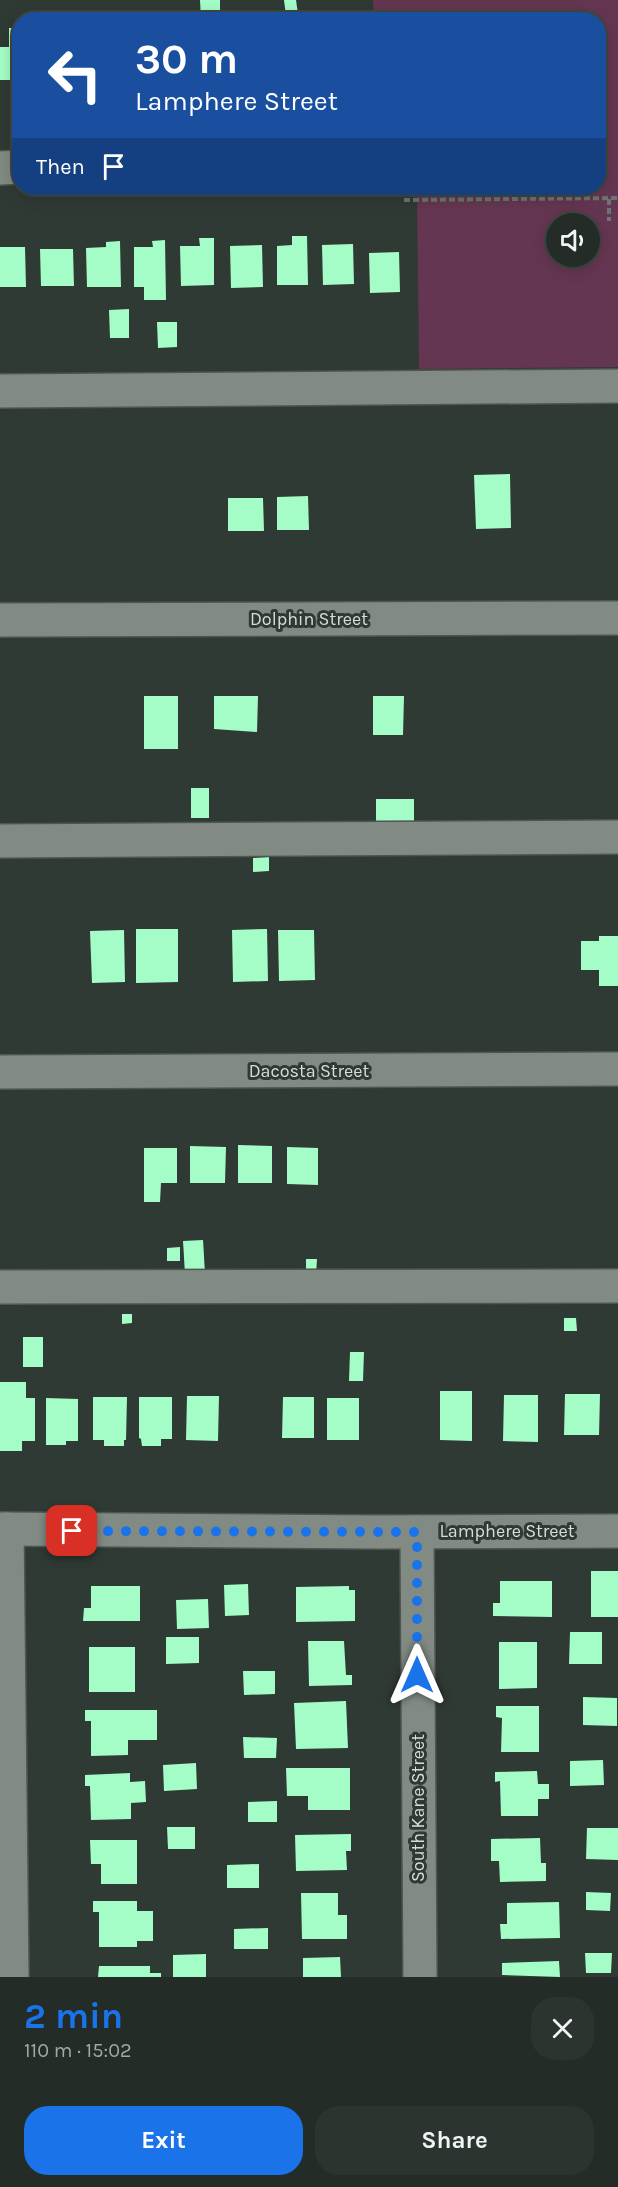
<!DOCTYPE html>
<html lang="en">
<head>
<meta charset="utf-8">
<style>
  :root { --surface:#242c27; --page:#2c342f; --text:#f1f3f6; --muted:#a3a7a7; --line:#414844; --accent:#1a73e8 }
  body { margin:0; font-family:Karla,sans-serif; background:var(--page); color:var(--text); height:100vh; display:flex; flex-direction:column; font-size:22px; white-space:nowrap }
  * { box-sizing:border-box; margin:0 }
  p { font-size:20px; color:var(--muted) }
  .icon { flex:none; width:33px; height:33px; fill:none; stroke:currentColor; stroke-width:2; stroke-linecap:round; stroke-linejoin:round }
  .map { position:relative; height:1977px; overflow:hidden }
  .panel { display:flex; flex-direction:column; background:var(--surface); flex:1 }
  .panel>* { flex:none }
  .top-card { position:absolute; left:12px; top:12px; width:594px; height:183px; border-radius:24px; box-shadow:0 3px 15px #0003,0 0 0 2px var(--line); background:#1a4fa0; color:#fff; overflow:hidden }
  .controls { position:absolute; left:546px; top:213px; display:grid; gap:12px }
  .controls a { display:grid; place-items:center; width:54px; height:54px; border-radius:50%; background:var(--surface); box-shadow:0 3px 15px #0003,0 0 0 2px var(--line); font-size:30px }
  .pin { position:absolute; display:grid; place-items:center; width:51px; height:51px; color:#fff; margin:-26px; border-radius:12px; box-shadow:0 3px 9px #0006 }
  .me { position:absolute; width:66px; margin:-33px; rotate:0deg; stroke-linejoin:round; filter:drop-shadow(0 0 4px #0008) }
  .turn { display:flex; align-items:center; gap:21px; height:126px; padding:0 24px; font-size:27px }
  .turn .icon { width:78px; height:78px; stroke-width:2.5 }
  .turn b { display:block; font-size:42px; line-height:51px }
  .then { display:flex; align-items:center; height:57px; padding:0 24px; background:#0003; gap:12px; font-size:22px }
  .round { display:grid; place-items:center; flex:none; width:63px; height:63px; border-radius:24px; background:var(--page) }
  .head { display:flex; align-items:center; justify-content:space-between; height:102px; padding:0 24px }
  h1 { font-size:36px; font-weight:700; line-height:45px; color:var(--accent) }
  .primary-button { display:flex; gap:12px; margin-top:auto; padding:12px 24px }
  .primary-button a { flex:1; height:69px; border-radius:24px; background:var(--accent); color:#fff; font-size:24px; font-weight:700; line-height:69px; text-align:center }
  .primary-button a+a { background:var(--page); color:var(--text) }
  .map>svg:first-child { display:block }
  .green { fill:#653651; fill-rule:evenodd }
  .building { fill:#a4fdc6 }
  .lines { fill:none; stroke-linecap:round; stroke-linejoin:round }
  .minor-casing { stroke:#4e5650; stroke-width:36 }
  .path { stroke:#6d7570; stroke-width:4; stroke-dasharray:6 3; stroke-linecap:butt }
  .minor { stroke:#818b84; stroke-width:33 }
  .route { stroke:#1a73e8; stroke-width:10; stroke-dasharray:0 18 }
  .labels { text-anchor:middle; dominant-baseline:central; stroke-width:6; stroke-linejoin:round; paint-order:stroke }
  .street-label { font-size:18px; fill:#d8ddd9; stroke:#303a34 }
</style>
</head>
<body>
<div class="map">
<svg width="618" height="1977" viewBox="0 0 618 1977">
  <rect width="100%" height="100%" fill="#303a34"/>
  <path class="green" d="M373 0H618V367L419 369 417 188H598V20L374 19ZM556 224H590V256H556Z"/>
  <g class="building">
    <polygon points="200,0 220,0 220,20 201,20"/>
    <polygon points="284,0 296,0 298,14 286,16"/>
    <polygon points="9,28 20,28 20,80 0,80 0,47 9,47"/>
    <polygon points="292,236 307,236 308,285 277,285 277,246 292,245"/>
    <polygon points="199,238 214,238 214,285 181,286 180,246 200,246"/>
    <polygon points="165,240 166,300 144,300 144,287 134,287 134,247 153,247 152,241"/>
    <polygon points="120,241 121,287 87,287 86,248 106,247 106,242"/>
    <polygon points="353,244 354,284 323,285 322,245"/>
    <polygon points="262,245 263,287 231,288 230,246"/>
    <polygon points="0,247 25,247 26,287 0,287"/>
    <polygon points="40,249 73,249 74,286 41,286"/>
    <polygon points="399,252 400,292 370,293 369,253"/>
    <polygon points="129,309 129,338 110,338 109,310"/>
    <polygon points="157,322 177,322 177,347 158,348"/>
    <polygon points="510,474 511,528 476,529 474,475"/>
    <polygon points="308,496 309,530 277,530 277,497"/>
    <polygon points="228,498 263,498 264,531 228,531"/>
    <rect x="144" y="696" width="34" height="53"/>
    <polygon points="214,696 258,696 257,732 214,729"/>
    <polygon points="373,696 404,696 403,735 373,735"/>
    <rect x="191" y="788" width="18" height="30"/>
    <rect x="376" y="799" width="38" height="27"/>
    <polygon points="269,857 269,871 253,872 253,858"/>
    <polygon points="136,929 178,929 178,982 136,983"/>
    <polygon points="267,929 268,981 233,982 232,930"/>
    <polygon points="124,930 125,982 92,983 90,931"/>
    <polygon points="278,930 314,930 315,980 279,981"/>
    <polygon points="599,936 618,936 618,986 599,986 599,970 581,970 581,941 599,941"/>
    <polygon points="238,1145 272,1146 272,1183 238,1183"/>
    <polygon points="190,1146 226,1147 225,1183 190,1183"/>
    <polygon points="287,1147 318,1148 318,1185 287,1184"/>
    <polygon points="144,1148 177,1148 177,1183 161,1183 160,1202 144,1202"/>
    <polygon points="203,1240 205,1273 185,1274 183,1241"/>
    <polygon points="180,1247 180,1261 167,1261 167,1248"/>
    <polygon points="306,1259 317,1259 316,1276 306,1276"/>
    <polygon points="122,1314 132,1314 132,1323 122,1324"/>
    <polygon points="564,1318 576,1318 577,1331 564,1331"/>
    <rect x="23" y="1337" width="20" height="30"/>
    <polygon points="350,1352 364,1352 363,1381 349,1381"/>
    <polygon points="0,1382 26,1382 26,1398 35,1398 35,1441 22,1441 22,1451 0,1451"/>
    <polygon points="440,1391 472,1391 472,1441 440,1440"/>
    <polygon points="565,1394 600,1394 599,1435 564,1435"/>
    <polygon points="504,1395 538,1395 538,1442 503,1441"/>
    <polygon points="187,1396 219,1396 218,1441 186,1440"/>
    <polygon points="93,1397 127,1397 126,1440 124,1440 124,1446 104,1446 104,1440 93,1440"/>
    <polygon points="139,1397 172,1397 172,1439 161,1439 161,1446 142,1446 141,1439 139,1438"/>
    <polygon points="283,1397 314,1397 314,1438 282,1438"/>
    <polygon points="46,1398 78,1399 78,1441 66,1441 66,1445 46,1445"/>
    <rect x="327" y="1398" width="32" height="42"/>
    <rect x="591" y="1571" width="27" height="46"/>
    <polygon points="500,1581 552,1581 552,1617 493,1616 493,1603 500,1603"/>
    <polygon points="248,1584 249,1615 225,1616 224,1585"/>
    <polygon points="91,1586 140,1586 140,1621 83,1621 84,1608 91,1608"/>
    <polygon points="349,1586 349,1590 355,1590 355,1621 296,1622 296,1587"/>
    <polygon points="208,1599 209,1628 177,1629 176,1600"/>
    <polygon points="570,1632 602,1632 602,1664 569,1664"/>
    <polygon points="166,1637 199,1637 199,1663 166,1664"/>
    <polygon points="308,1641 344,1641 346,1675 352,1675 352,1685 309,1686"/>
    <polygon points="499,1642 537,1642 537,1688 499,1689"/>
    <rect x="89" y="1647" width="46" height="45"/>
    <polygon points="243,1671 275,1671 275,1694 244,1695"/>
    <polygon points="583,1697 617,1698 617,1726 583,1725"/>
    <polygon points="346,1701 348,1748 296,1749 294,1703"/>
    <polygon points="496,1706 539,1706 539,1752 501,1752 502,1718 496,1717"/>
    <polygon points="85,1710 157,1710 157,1740 128,1740 128,1755 91,1756 91,1721 85,1721"/>
    <polygon points="243,1737 277,1738 276,1758 244,1758"/>
    <polygon points="603,1760 604,1785 570,1786 570,1761"/>
    <polygon points="196,1763 197,1789 164,1791 163,1765"/>
    <polygon points="286,1768 350,1768 350,1810 308,1810 308,1796 287,1796"/>
    <polygon points="537,1771 538,1784 549,1784 549,1799 538,1799 538,1816 501,1816 500,1781 495,1782 495,1772"/>
    <polygon points="130,1773 130,1782 145,1781 146,1802 131,1803 131,1819 91,1820 90,1786 85,1786 85,1775"/>
    <polygon points="277,1801 277,1822 248,1822 248,1802"/>
    <polygon points="167,1827 195,1827 195,1849 168,1849"/>
    <polygon points="587,1828 618,1828 618,1860 586,1859"/>
    <polygon points="351,1834 351,1851 346,1851 347,1870 296,1871 295,1835"/>
    <polygon points="540,1838 541,1863 546,1863 546,1881 500,1882 499,1861 491,1861 491,1839"/>
    <polygon points="90,1840 137,1840 137,1884 101,1884 101,1864 91,1864"/>
    <polygon points="259,1864 259,1888 227,1888 227,1865"/>
    <polygon points="586,1892 611,1893 610,1911 586,1910"/>
    <polygon points="301,1893 338,1893 338,1915 347,1915 347,1939 302,1939"/>
    <polygon points="93,1901 137,1901 137,1911 153,1911 153,1941 137,1941 137,1947 99,1947 99,1912 93,1912"/>
    <polygon points="559,1902 560,1938 501,1939 500,1924 507,1924 507,1903"/>
    <polygon points="268,1928 268,1949 234,1949 234,1929"/>
    <polygon points="585,1953 612,1953 611,1973 586,1973"/>
    <polygon points="206,1954 206,1977 173,1977 173,1955"/>
    <polygon points="340,1957 341,1977 303,1977 303,1958"/>
    <polygon points="559,1961 560,1977 502,1975 502,1963"/>
    <polygon points="99,1966 150,1966 150,1973 161,1973 161,1977 98,1977"/>
  </g>
  <g class="lines">
    <g class="minor-casing">
      <g id="minor">
        <polyline points="0,168 20,167"/>
        <polyline points="0,391 618,386"/>
        <polyline points="0,620 618,618"/>
        <polyline points="0,841 618,837"/>
        <polyline points="0,1072 618,1069"/>
        <polyline points="0,1287 618,1286"/>
        <polyline points="0,1529 377,1532 618,1531"/>
        <polyline points="7,1529 12,1977"/>
        <polyline points="417,1532 420,1977"/>
      </g>
    </g>
    <g class="path">
      <polyline points="609,199 609,221"/>
      <polyline points="404,200 618,198"/>
    </g>
    <use href="#minor" class="minor"/>
  </g>
  <g class="lines">
    <polyline class="route" points="72,1531 417,1532 417,1675"/>
  </g>
  <g class="labels">
    <g class="street-label">
      <text x="309" y="619">Dolphin Street</text>
      <text x="309" y="1071">Dacosta Street</text>
      <text x="507" y="1531">Lamphere Street</text>
      <text transform="translate(418 1808) rotate(-90)">South Kane Street</text>
    </g>
  </g>
</svg>
<div class="controls">
<a><svg class="icon" aria-label="sound" viewBox="0 0 24 24"><path d="M4 9h4l5-4v14l-5-4H4zM17 9q2 3 0 6"/></svg></a>
</div>
<div class="pin" style="left:72px;top:1531px;background:#d93025"><svg class="icon" aria-label="arrive" viewBox="0 0 24 24"><path d="M6 21V4h12l-3 4 3 4H6"/></svg></div>
<svg class="me" style="left:417px;top:1675px" viewBox="-20 -20 40 40"><path d="M0-17L14 15 0 8-14 15z" fill="#1a73e8" stroke="#fff" stroke-width="4"/></svg>
<div class="top-card">
<div class="turn"><svg class="icon" aria-label="left" viewBox="0 0 24 24"><path d="M17 20v-9H6M10 6l-5 5 5 5"/></svg><div><b>30 m</b>Lamphere Street</div></div>
<div class="then">Then<svg class="icon" aria-label="arrive" viewBox="0 0 24 24"><path d="M6 21V4h12l-3 4 3 4H6"/></svg></div>
</div>
</div>
<section class="panel">
<div class="head"><div><h1>2 min</h1><p>110 m · 15:02</p></div><a class="round"><svg class="icon" aria-label="close" viewBox="0 0 24 24"><path d="M6 6l12 12M18 6L6 18"/></svg></a></div>
<div class="primary-button"><a>Exit</a><a>Share</a></div>
</section>
</body>
</html>
